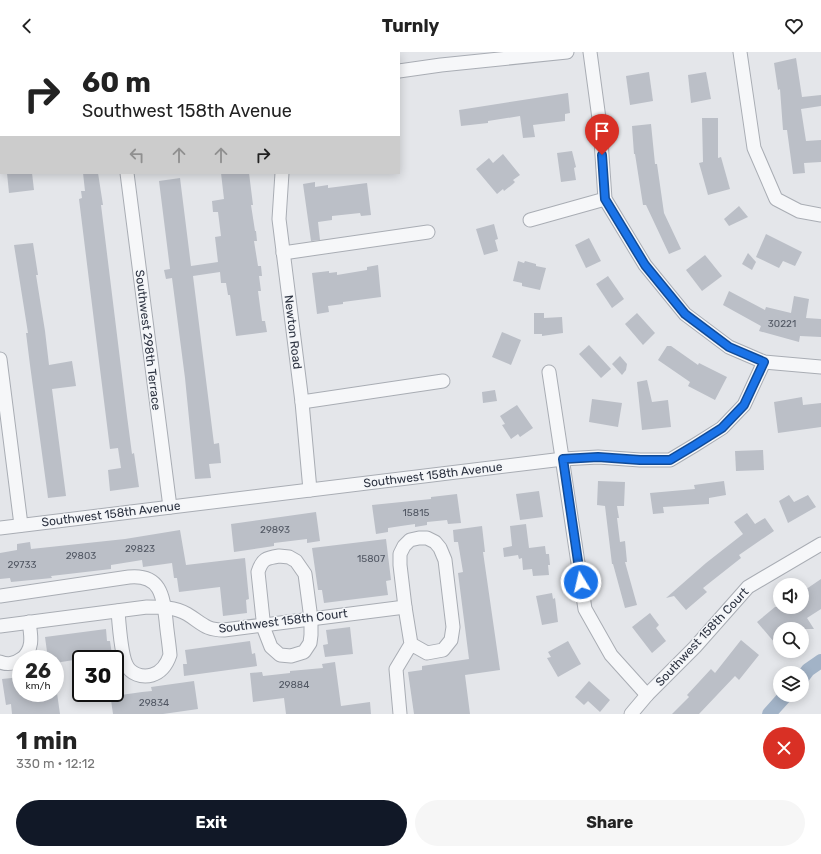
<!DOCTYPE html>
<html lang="en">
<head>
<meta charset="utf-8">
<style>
  :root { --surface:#fff; --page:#f6f6f6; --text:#222; --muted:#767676; --accent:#111827 }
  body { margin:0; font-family:Rubik,sans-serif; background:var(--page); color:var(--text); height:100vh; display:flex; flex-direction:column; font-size:15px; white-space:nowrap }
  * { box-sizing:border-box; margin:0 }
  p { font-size:13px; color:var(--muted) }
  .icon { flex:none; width:22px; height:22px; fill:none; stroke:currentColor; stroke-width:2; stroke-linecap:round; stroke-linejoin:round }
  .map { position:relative; height:662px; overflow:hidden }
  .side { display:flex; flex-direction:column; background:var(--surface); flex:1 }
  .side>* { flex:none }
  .guide { position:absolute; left:0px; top:0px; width:400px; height:122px; box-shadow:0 2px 10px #0003; background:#fff; color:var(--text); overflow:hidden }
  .buttons { position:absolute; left:773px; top:526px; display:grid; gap:8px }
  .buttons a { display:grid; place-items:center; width:36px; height:36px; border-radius:50%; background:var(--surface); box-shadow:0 2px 10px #0003; font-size:20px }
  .speed { position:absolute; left:12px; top:598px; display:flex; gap:8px; font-size:20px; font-weight:700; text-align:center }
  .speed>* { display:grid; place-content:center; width:52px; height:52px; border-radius:50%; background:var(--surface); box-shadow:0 2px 10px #0003; line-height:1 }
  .speed small { font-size:10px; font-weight:400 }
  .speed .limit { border:2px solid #111; border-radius:6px; background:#fff; color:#111 }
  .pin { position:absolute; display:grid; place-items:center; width:34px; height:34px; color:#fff; margin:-41px -17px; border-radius:50% 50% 50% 0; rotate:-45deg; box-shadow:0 0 4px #0007 }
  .pin .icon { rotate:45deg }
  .me { position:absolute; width:44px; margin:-22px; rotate:351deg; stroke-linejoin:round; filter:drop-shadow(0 0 3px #0008) }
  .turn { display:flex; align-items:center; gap:14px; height:84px; padding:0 16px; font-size:18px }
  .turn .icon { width:52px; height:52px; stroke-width:2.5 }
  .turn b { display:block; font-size:28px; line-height:34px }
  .lanes { display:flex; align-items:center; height:38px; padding:0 16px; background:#0003; justify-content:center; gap:20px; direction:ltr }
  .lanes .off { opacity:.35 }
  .round { display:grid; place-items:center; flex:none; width:42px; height:42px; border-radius:21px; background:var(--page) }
  .summary { display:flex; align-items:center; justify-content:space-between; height:68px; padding:0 16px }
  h1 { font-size:24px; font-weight:700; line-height:30px }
  .cta { display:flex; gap:8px; margin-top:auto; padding:8px 16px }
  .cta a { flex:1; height:46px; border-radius:24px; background:var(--accent); color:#fff; font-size:16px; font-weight:700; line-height:46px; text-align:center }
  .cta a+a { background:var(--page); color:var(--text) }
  header { display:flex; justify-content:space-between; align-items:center; height:52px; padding:0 16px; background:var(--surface); font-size:18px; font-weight:700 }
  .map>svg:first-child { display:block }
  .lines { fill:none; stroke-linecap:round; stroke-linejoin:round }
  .canal { stroke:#a2b3c7; stroke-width:14 }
  .building { fill:#bbbfc7 }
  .minor-casing { stroke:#a9adb4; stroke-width:15 }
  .minor { stroke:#f6f7f9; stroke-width:13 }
  .route-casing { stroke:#114b97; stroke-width:10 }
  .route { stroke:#1a73e8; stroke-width:7 }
  .labels { text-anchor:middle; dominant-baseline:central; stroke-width:3; stroke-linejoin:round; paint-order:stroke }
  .number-label { font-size:10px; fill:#505662 }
  .street-label { font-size:12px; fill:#2d3341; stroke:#f3f5f8 }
</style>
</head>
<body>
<header><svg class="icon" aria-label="back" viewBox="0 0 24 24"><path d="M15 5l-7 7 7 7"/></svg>Turnly<svg class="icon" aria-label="heart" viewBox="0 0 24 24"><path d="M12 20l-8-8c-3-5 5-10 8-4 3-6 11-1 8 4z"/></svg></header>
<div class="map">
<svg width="821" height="662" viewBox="0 0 821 662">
  <rect width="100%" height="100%" fill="#e4e6ea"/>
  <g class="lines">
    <g class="canal">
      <polyline points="802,626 808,618 821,609"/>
      <polyline points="769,662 786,643"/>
    </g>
  </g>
  <g class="building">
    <polygon points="796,6 802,45 821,43 821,54 801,57 806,89 821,88 821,110 804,111 805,121 793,122 787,78 783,78 780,37 778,38 774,11"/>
    <polygon points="649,20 653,49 630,53 626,24"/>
    <polygon points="706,20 711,47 691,51 688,23"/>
    <polygon points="568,41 570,61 565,62 565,69 533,73 535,85 523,86 520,64 488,69 488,71 461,74 459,58"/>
    <polygon points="702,66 718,66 718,106 721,105 730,137 708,143 699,111 703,110"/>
    <polygon points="651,72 655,112 657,112 664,161 681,197 669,202 646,153 643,153 635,102 634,102 632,74"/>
    <polygon points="572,99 576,115 574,116 576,128 561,130 557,101"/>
    <polygon points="503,102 520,123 513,128 515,130 513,132 504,139 503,137 497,142 476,117 489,106 493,111"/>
    <polygon points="7,121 32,121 34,138 9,141"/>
    <polygon points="83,121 98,121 103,153 101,153 127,364 132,402 134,401 139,435 110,439 108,418 121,416 118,396 110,397 95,277 79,147 82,146 81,139 85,139"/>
    <polygon points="221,121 249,121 253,153 251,153 255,179 256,179 257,189 254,189 258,214 261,214 262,224 259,224 261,239 258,239 262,269 265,269 267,280 236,284 230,243 228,243 226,231 221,231 220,220 193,224 214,392 219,391 221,411 209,412 211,426 195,427 185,326 172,226 166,227 164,218 170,217 159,129 180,126 191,214 218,210 215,185 221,184 218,160 213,160 212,149 224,147"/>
    <polygon points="315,130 315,135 328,133 328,136 367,131 371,163 361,164 360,161 332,164 332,168 318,170 320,188 311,189 303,132"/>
    <polygon points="739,154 748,165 729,174 724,167"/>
    <polygon points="494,172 498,187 495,188 498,199 484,203 476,177"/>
    <polygon points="766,182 802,200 795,214 783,209 779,216 756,205"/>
    <polygon points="589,186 601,209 586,216 575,193"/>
    <polygon points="33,191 38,223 36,223 45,279 49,313 72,309 76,334 52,337 66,444 48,446 30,313 26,281 28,281 14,193"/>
    <polygon points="748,201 756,210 752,218 742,212"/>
    <polygon points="705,203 722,224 702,239 686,218"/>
    <polygon points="518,209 524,211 525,209 536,212 536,214 546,216 540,238 522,234 522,231 513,229"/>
    <polygon points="378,213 381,245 343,250 343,252 328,254 329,260 317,262 312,221 329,219 329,221 337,220 337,223 367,218 367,215"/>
    <polygon points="608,224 624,247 612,256 596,232"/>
    <polygon points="729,239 765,258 766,255 791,261 794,244 809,247 806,266 821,267 821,285 800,284 799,290 759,279 761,274 723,253"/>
    <polygon points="534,261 544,261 544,266 562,265 563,281 542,284 542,282 534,282"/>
    <polygon points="637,261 655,281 643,293 625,272"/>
    <polygon points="502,280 521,288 511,313 492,305"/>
    <polygon points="589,293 611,317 601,326 579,302"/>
    <polygon points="667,294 671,294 698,313 699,311 727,325 715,348 688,334 690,330 658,308"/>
    <polygon points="620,304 627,312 626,318 622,323 612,312"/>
    <polygon points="647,328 652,350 668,348 671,375 642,378 637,330"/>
    <polygon points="495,338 497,349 483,351 482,340"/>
    <polygon points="802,345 803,353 821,351 821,375 778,381 774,350"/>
    <polygon points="592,347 622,351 618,375 589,370"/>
    <polygon points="517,353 533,376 520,385 518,382 511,387 502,373 505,372 500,364"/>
    <polygon points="763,398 764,418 736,419 735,399"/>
    <polygon points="598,429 625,430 624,454 617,454 619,466 617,466 620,490 625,489 627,510 625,510 637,553 625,556 613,512 612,512 605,454 597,453"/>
    <polygon points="724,429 726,443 709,446 709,452 663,455 664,461 653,462 650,441 695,437 694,433"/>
    <polygon points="539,439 543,465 520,468 516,442"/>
    <polygon points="457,442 461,471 448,472 447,468 427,470 427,473 415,475 415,472 401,474 388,476 388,480 376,482 372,453 431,447 431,445"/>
    <polygon points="789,443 794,450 808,443 816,455 788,471 779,449"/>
    <polygon points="316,460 320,489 307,491 307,487 274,491 274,494 234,500 231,472"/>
    <polygon points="747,461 755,472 765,466 774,479 739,503 741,506 703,536 707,540 686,558 674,544 666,546 706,511 743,482 734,470"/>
    <polygon points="526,472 529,496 545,494 546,502 549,502 550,513 548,513 549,523 533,524 532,517 523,518 522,506 519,507 518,503 504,505 503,496 512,494 510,474"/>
    <polygon points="482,474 485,500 483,500 500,618 465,623 470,662 414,662 408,620 422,618 422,614 469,607 458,521 463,520 458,490 454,490 453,478"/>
    <polygon points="180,478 186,513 245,506 249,547 246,548 247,561 223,564 220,535 179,540 177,526 174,526 172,511 143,515 142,508 111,513 111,517 51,524 52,526 11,530 10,526 0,527 0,501 17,498 17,492 30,490 31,497 125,487"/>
    <polygon points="386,487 391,528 386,529 388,543 324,551 322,538 318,538 312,496"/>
    <polygon points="821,527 821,557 807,566 814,577 780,577 780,597 757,570 775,555 802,555 802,540"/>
    <polygon points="552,541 553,547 555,546 558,570 542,573 536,544"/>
    <polygon points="650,561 659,573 656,576 666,589 652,601 632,575"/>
    <polygon points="350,575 353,602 325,605 323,593 328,592 326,578"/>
    <polygon points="106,577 107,589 110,589 112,603 74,607 74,608 55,611 55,607 48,607 45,585"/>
    <polygon points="741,588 759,603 739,628 735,624 699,662 672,662 689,645 687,643 711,617 715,621"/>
    <polygon points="250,589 252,602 255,601 257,614 184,624 183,612 187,612 185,598"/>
    <polygon points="568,589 581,612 558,625 547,606 551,605 548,600"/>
    <polygon points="335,610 341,654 370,650 371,662 286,662 284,646 253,650 250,621 262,620 263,624 290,621 290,619 323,616 322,612"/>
    <polygon points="21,625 21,641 57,641 60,662 12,662 11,652 6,653 2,627"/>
    <polygon points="194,629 198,657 163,662 113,662 110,641 121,641 121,643 142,640 152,639 151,635"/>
    <polygon points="589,629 610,648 600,660 588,649 584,653 575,645"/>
  </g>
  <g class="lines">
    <g class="minor-casing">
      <g id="minor">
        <polyline points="117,0 117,1"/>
        <polyline points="275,0 275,1"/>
        <polyline points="590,0 600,74 605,147 645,213 685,262 729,295 764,310 821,315"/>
        <polyline points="740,0 754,96 776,147 799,159 821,163"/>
        <polyline points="399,19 441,13 567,0"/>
        <polyline points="0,76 1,76"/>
        <polyline points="127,121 170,455"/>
        <polyline points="282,121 279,167 302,350 310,438"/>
        <polyline points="530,168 605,147"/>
        <polyline points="283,201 428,180"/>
        <polyline points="0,307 21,473"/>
        <polyline points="549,320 585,557 611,603 647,643"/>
        <polyline points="302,350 443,329"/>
        <polyline points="0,476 563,407 598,405 640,408 670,408 695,393 722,376 744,353 764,310"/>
        <path d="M279 504 289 505 296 509 305 522 311 567V583L310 591 304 600 291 604 280 603 271 595 264 577 258 520C262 507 266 506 279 504Z"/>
        <path d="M0 544 129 525C160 522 163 543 166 568 167 580 169 591 170 603 167 612 162 620 152 623 142 626 130 622 126 612 121 601 119 572 118 559"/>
        <path d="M0 574 147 555C160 555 175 555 187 562 202 571 205 578 224 578L405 555"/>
        <path d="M22 607C34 596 31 584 29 570"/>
        <path d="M0 610C8 613 14 612 21 607"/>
        <polyline points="400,662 396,617 411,592 405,555 400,513 400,502 404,494 410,488 419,486 427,486 435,490 440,496 445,508 453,575 451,588 443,598 427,601 411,592"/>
        <polyline points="631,662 647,643 695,595 748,535 821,492"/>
      </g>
    </g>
    <use href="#minor" class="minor"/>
  </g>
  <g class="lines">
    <g class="route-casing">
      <polyline id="route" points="581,530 563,407 598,405 640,408 670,408 695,393 722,376 744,353 764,310 729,295 685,262 645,213 605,147 602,103"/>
    </g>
    <use href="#route" class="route"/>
  </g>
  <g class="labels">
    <g class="number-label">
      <text x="782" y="272">30221</text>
      <text x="416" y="461">15815</text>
      <text x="275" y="478">29893</text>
      <text x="140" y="497">29823</text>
      <text x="81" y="504">29803</text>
      <text x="371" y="507">15807</text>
      <text x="22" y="513">29733</text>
      <text x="294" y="633">29884</text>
      <text x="154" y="651">29834</text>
    </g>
    <g class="street-label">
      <text transform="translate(293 280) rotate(83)">Newton Road</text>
      <text transform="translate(148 288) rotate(83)">Southwest 298th Terrace</text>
      <text transform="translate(433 423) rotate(-7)">Southwest 158th Avenue</text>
      <text transform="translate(111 462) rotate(-7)">Southwest 158th Avenue</text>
      <text transform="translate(283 569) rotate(-7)">Southwest 158th Court</text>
      <text transform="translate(702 585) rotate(-47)">Southwest 158th Court</text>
    </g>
  </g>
</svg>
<div class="buttons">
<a><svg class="icon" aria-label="sound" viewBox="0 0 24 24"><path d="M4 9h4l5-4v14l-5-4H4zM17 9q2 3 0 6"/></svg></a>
<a><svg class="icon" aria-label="search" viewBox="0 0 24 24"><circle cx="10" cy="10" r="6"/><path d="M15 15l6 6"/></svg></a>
<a><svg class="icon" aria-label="layers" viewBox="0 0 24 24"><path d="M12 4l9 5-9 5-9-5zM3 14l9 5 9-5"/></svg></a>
</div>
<div class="speed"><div>26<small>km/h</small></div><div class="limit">30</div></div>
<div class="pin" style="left:602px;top:103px;background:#d93025"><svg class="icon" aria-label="arrive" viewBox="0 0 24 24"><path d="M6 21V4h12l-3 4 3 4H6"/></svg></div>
<svg class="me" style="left:581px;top:530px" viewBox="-20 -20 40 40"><circle r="17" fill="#1a73e8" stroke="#fff" stroke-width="3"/><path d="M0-11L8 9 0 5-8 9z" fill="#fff"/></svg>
<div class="guide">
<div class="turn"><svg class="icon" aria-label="right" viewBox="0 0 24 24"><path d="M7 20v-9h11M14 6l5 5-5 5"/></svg><div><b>60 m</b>Southwest 158th Avenue</div></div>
<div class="lanes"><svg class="icon off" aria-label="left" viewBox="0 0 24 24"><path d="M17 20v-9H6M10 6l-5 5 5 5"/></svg><svg class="icon off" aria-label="ahead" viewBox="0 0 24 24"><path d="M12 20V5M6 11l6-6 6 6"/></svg><svg class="icon off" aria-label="ahead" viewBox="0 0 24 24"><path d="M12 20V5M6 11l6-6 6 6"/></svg><svg class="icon" aria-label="right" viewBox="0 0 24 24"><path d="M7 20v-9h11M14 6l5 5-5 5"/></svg></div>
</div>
</div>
<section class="side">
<div class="summary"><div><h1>1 min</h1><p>330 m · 12:12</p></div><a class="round" style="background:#d93025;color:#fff"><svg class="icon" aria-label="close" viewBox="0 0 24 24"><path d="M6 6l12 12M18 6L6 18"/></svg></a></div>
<div class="cta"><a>Exit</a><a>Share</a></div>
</section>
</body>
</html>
